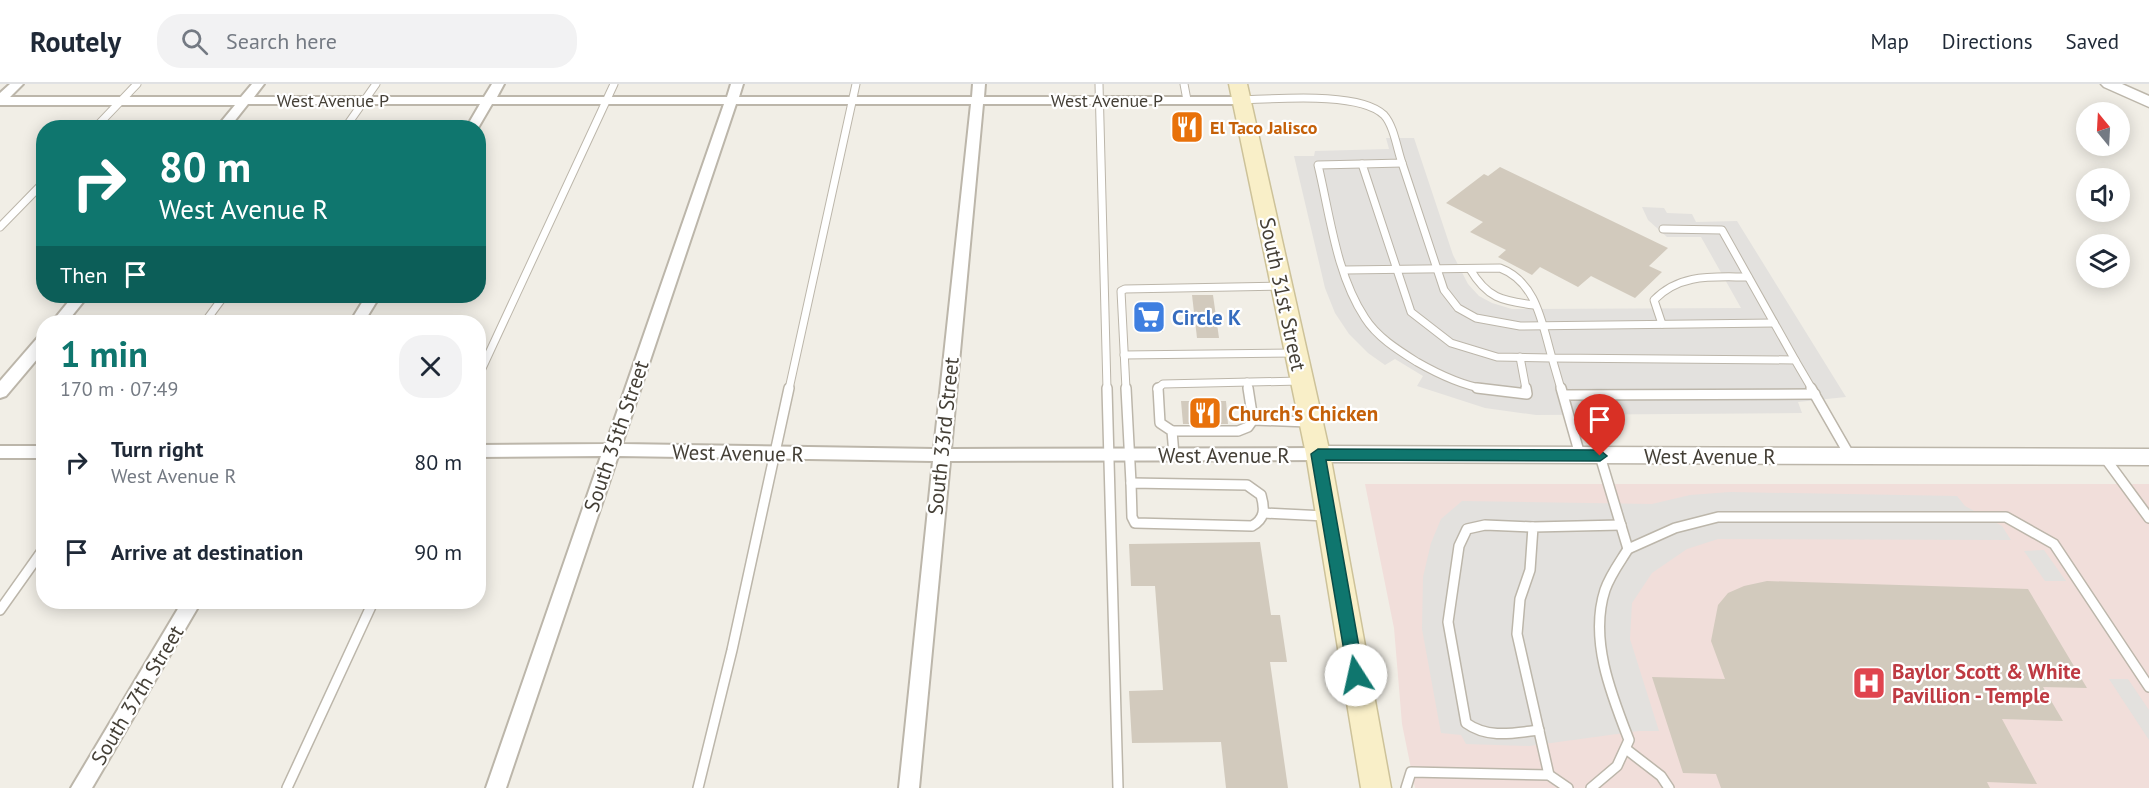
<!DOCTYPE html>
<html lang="en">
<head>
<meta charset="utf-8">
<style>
  :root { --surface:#fff; --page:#f2f2f3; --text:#1f2937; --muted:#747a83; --line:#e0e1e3; --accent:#0f766e }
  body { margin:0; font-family:"PT Sans",sans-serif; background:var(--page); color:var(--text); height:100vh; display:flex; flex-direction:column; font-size:22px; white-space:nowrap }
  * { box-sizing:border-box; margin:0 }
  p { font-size:20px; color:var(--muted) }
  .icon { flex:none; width:33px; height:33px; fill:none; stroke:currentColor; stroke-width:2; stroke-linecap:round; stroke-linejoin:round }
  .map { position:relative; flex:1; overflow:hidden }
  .details { position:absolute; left:36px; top:231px; width:450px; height:294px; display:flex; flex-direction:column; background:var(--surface); border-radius:24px; box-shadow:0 3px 15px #0003 }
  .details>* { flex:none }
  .top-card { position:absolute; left:36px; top:36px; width:450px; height:183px; border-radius:24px; box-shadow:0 3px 15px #0003; background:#0f766e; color:#fff; overflow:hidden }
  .needle { width:39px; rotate:342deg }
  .buttons { position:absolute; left:2076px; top:18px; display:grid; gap:12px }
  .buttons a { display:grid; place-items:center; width:54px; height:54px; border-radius:50%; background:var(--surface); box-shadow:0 3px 15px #0003; font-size:30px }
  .pin { position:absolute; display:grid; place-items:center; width:51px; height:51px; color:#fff; margin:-62px -26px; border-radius:50% 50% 50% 0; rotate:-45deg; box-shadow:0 0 6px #0007 }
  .pin .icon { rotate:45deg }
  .me { position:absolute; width:66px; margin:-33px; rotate:350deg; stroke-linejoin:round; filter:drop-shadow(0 0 4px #0008) }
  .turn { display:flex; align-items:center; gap:21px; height:126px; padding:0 24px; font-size:27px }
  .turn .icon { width:78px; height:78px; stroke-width:2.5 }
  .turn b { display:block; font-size:42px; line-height:51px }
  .then { display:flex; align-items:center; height:57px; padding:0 24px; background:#0003; gap:12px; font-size:22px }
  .round { display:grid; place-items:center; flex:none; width:63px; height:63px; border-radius:24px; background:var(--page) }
  .overview { display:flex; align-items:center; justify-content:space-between; height:102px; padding:0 24px }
  h1 { font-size:36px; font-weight:700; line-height:45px; color:var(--accent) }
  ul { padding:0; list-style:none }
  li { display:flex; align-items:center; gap:18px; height:90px; padding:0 24px }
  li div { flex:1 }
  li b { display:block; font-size:22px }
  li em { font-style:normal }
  header { display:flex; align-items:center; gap:36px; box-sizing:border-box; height:84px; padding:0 30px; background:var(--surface); border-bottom:2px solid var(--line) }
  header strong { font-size:28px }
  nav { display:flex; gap:33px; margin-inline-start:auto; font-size:21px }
  .search { width:420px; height:54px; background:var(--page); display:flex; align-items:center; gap:15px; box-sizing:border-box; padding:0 21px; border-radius:24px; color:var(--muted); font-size:22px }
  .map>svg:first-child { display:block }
  .medical { fill:#f1deda }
  .parking { fill:#e3e1de }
  .building { fill:#d2cabd }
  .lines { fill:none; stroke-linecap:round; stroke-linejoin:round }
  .service-far1-casing { stroke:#bcb6aa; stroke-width:9 }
  .service-casing { stroke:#bcb6aa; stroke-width:12 }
  .minor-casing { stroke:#bcb6aa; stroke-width:4 }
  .tertiary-casing { stroke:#bcb6aa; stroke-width:3 }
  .secondary-casing { stroke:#cdc299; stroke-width:3 }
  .service-far1 { stroke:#fff; stroke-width:7 }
  .service { stroke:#fff; stroke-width:9 }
  .minor { fill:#fff; fill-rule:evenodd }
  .tertiary { fill:#fff; fill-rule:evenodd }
  .secondary { fill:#f9efc8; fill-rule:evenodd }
  .route { fill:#0f766e; stroke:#0a4d48; stroke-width:1.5 }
  .labels { text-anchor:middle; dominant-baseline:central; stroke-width:4.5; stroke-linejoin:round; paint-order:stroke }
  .far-street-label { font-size:18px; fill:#443f36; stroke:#fff }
  .far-food-label { font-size:18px; font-weight:bold; fill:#c56008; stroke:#fff; text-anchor:start }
  .street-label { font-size:21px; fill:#443f36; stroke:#fff }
  .shop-label { font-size:21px; font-weight:bold; fill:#366cbe; stroke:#fff; text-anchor:start }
  .food-label { font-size:21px; font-weight:bold; fill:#c56008; stroke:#fff; text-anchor:start }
  .health-label { font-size:21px; font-weight:bold; fill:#be3a42; stroke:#fff; text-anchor:start }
</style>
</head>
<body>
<header>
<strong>Routely</strong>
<div class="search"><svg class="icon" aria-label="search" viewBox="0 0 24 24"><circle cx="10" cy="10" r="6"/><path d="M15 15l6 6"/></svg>Search here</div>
<nav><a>Map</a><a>Directions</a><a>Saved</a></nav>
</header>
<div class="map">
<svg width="2149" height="704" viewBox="0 0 2149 704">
  <rect width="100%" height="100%" fill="#f1eee6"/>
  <polygon class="medical" points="1365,400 2149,400 2149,704 1415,704 1402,640 1394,544"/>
  <g class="parking">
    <polygon points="1386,54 1414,54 1453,171 1468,200 1479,212 1492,219 1512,225 1741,224 1701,153 1667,153 1648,136 1642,123 1664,124 1667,129 1692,130 1696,138 1737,137 1846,313 1798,318 1802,329 1536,331 1485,324 1417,302 1423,292 1395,275 1385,281 1368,269 1349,250 1335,229 1325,204 1294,72 1314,72 1315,67 1389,65"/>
    <polygon points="1730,408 1957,412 1965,422 2002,442 2011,456 1718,455 1687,465 1652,489 1632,519 1630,555 1659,647 1639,647 1529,662 1466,660 1461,651 1441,649 1422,545 1423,493 1431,459 1441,435 1462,417 1652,420 1690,411"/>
    <polygon points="2044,466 2066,497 2045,497 2024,467"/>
    <polygon points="2109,595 2128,595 2149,626 2149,656"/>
  </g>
  <g class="building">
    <polygon points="1500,83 1668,164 1649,182 1662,188 1635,214 1591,192 1578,203 1540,183 1532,191 1498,173 1506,166 1470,148 1483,138 1446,119 1484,90 1488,92"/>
    <polygon points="1192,211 1213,211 1219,254 1197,254"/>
    <polygon points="1135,219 1160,219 1163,248 1138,249"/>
    <polygon points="1181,317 1226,317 1228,340 1183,340"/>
    <polygon points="1260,458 1271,531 1280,531 1287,578 1270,578 1288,704 1226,704 1221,658 1132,659 1129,607 1163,606 1155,502 1131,502 1129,460"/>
    <polygon points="1767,497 2028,505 2087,604 2043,603 2063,637 2002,635 2037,700 1987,698 1990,704 1721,704 1716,690 1683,689 1652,593 1725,595 1711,557 1718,521 1728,509 1744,502"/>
  </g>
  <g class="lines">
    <g class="service-far1-casing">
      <g id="service-far1">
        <polyline points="1099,0 1107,305"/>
        <polyline points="1184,0 1187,16"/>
        <path d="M1241 16C1274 15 1360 7 1384 31 1394 42 1397 65 1402 79L1362 80 1411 228 1451 259 1497 273 1552 274 1561 305"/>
        <polyline points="95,44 137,0"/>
        <polyline points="345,44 376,0"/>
        <polyline points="1402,79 1444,206 1458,224 1476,234 1520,242 1774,239"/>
        <path d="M1362 80 1318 81C1330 131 1336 190 1365 234 1377 253 1398 266 1417 278 1438 290 1460 301 1485 305"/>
        <polyline points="0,143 44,98"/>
        <polyline points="1663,145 1722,146 1795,276"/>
        <path d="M1470 185C1487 214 1502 217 1534 221"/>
        <path d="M1345 186 1500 184C1537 198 1542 240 1552 274L1795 276 1812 305"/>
        <polyline points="205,238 224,212"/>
        <path d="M1662 240 1654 216C1680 189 1713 193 1748 193"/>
        <polyline points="1124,271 1295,269"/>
        <polyline points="1520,273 1526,305"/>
        <polyline points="478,293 614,0"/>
        <polyline points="1247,298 1248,305"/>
        <polyline points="789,305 856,0"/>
        <polyline points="1126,305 1121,207 1125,205 1281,202"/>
        <polyline points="1157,305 1163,300 1300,297"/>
      </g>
    </g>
    <g class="service-casing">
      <g id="service">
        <polyline points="1107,304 1118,704"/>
        <polyline points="1126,304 1131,399"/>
        <polyline points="1158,304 1160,339 1172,347 1174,371"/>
        <polyline points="1248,304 1253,336"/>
        <polyline points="1477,304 1527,310 1526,304"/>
        <polyline points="1561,304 1580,371"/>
        <polyline points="1811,304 1850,372"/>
        <polyline points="1564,311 1815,310"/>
        <polyline points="1172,347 1238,347 1248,343 1253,336 1308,338"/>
        <polyline points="1600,372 1628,465 1675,444 1718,433 2006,433 2054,460 2149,603"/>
        <polyline points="2105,374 2149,434"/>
        <path d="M1131 399 1247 401 1261 411C1265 425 1265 435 1252 442L1135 439 1132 433Z"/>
        <polyline points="1264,429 1325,432"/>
        <path d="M1533 443 1485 441 1467 445 1459 462 1448 538 1466 639C1488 655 1514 649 1539 646"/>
        <polyline points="0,526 44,464"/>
        <polyline points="1626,665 1661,692 1669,704"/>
        <polyline points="1549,691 1517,550 1520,515 1530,486 1533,443 1621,441"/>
        <polyline points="287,704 373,518"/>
        <polyline points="698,704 732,566 789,304"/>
        <polyline points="1406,704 1411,688 1549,691 1568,704"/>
        <path d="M1591 704 1617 682 1629 656C1611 610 1589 555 1605 506 1610 491 1620 478 1628 465"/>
      </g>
    </g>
    <g class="minor-casing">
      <g id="minor">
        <path d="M10 0H23L10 13H241L252 0H264L254 13H484L492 0H504L497 13H727L731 0H743L739 13H972L973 0H985L984 13H1245L1247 16 1241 20H983L951 365 1318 364 1324 366 1326 370 1324 374 1318 376 950 377 919 704H899L933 377 618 372 506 704H486L601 372 478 373V361L606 360 724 20H492L478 44H466L480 20H248L229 44H216L235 21H0V9ZM736 20H971L934 365 622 360Z"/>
        <polygon points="73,212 88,212 67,238 52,238"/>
        <polygon points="366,212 380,212 364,238 350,238"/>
        <polygon points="44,251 44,267 6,312 0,314 0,297 39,252"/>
        <rect x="0" y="362" width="44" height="12"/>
        <polygon points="182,518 201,518 92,704 71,704"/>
      </g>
    </g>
    <g class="tertiary-casing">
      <g id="tertiary">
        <polygon points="2101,0 2122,0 2149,12 2149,23 2104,3"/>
        <polygon points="1318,362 2149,365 2149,381 1318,378 1310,376 1307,370 1310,364"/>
      </g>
    </g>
    <g class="secondary-casing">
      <polygon id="secondary" points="1229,0 1247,0 1330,370 1391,704 1361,704 1306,370"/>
    </g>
    <use href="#service-far1" class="service-far1"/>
    <use href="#service" class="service"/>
    <use href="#minor" class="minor"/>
    <use href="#tertiary" class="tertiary"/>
    <use href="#secondary" class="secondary"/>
  </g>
  <polygon class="route" points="1318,365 1600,366 1607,372 1600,377 1326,376 1364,591 1362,596 1356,598 1350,596 1348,591 1311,370"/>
  <defs>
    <g id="restaurant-square" transform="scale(1.725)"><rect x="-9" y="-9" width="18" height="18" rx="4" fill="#e8710a" stroke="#fff"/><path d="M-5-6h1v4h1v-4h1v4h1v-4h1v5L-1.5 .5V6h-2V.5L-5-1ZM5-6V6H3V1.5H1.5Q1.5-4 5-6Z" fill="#fff"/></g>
    <g id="supermarket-square" transform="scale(1.725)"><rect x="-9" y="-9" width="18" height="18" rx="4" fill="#3f7fe0" stroke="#fff"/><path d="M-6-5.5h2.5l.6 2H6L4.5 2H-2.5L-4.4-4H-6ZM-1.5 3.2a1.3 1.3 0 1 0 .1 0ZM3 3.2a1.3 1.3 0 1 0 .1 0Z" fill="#fff"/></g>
    <g id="hospital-square" transform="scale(1.725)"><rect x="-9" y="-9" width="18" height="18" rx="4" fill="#e0444e" stroke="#fff"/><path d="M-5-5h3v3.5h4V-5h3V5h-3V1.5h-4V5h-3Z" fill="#fff"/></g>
  </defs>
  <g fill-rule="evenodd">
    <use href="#restaurant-square" x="1187" y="43"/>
    <use href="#supermarket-square" x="1149" y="233"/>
    <use href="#restaurant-square" x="1205" y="329"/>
    <use href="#hospital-square" x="1869" y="599"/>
  </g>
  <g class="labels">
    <g class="far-street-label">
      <text x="333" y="16">West Avenue P</text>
      <text x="1107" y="16">West Avenue P</text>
    </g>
    <g class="far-food-label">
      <text x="1210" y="43">El Taco Jalisco</text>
    </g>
    <g class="street-label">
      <text transform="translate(1283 210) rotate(78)">South 31st Street</text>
      <text transform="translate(616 352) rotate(-71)">South 35th Street</text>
      <text transform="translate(943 352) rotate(-84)">South 33rd Street</text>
      <text transform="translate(738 369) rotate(1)">West Avenue R</text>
      <text x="1224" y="371">West Avenue R</text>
      <text x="1710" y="372">West Avenue R</text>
      <text transform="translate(137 611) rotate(-59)">South 37th Street</text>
    </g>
    <g class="shop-label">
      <text x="1172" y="233">Circle K</text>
    </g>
    <g class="food-label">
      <text x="1228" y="329">Church's Chicken</text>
    </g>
    <g class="health-label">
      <text x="1892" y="587">Baylor Scott &amp; White<tspan x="1892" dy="24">Pavillion - Temple</tspan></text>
    </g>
  </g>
</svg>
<div class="buttons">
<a><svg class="needle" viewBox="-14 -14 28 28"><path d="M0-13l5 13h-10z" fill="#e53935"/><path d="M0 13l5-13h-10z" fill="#747a83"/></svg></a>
<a><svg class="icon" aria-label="sound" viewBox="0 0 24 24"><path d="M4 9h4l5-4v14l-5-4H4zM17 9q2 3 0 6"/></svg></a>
<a><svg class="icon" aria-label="layers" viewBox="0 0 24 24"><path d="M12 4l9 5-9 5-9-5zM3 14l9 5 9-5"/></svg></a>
</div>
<div class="pin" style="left:1600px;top:372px;background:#d93025"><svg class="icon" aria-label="arrive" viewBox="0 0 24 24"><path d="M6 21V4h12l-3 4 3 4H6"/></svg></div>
<svg class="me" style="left:1356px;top:591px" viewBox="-20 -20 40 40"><circle r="19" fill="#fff"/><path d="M0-13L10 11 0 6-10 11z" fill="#0f766e"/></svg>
<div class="top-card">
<div class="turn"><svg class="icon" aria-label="right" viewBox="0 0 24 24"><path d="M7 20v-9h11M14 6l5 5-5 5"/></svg><div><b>80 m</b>West Avenue R</div></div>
<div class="then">Then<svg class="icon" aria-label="arrive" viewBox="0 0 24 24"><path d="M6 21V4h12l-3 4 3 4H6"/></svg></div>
</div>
<section class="details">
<div class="overview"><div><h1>1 min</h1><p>170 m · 07:49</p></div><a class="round"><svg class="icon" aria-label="close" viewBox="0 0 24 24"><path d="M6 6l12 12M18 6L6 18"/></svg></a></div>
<ul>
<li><svg class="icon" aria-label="right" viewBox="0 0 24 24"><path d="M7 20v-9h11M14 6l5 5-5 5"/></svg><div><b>Turn right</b><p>West Avenue R</p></div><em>80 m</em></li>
<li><svg class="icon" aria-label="arrive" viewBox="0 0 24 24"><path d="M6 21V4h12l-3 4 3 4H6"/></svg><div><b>Arrive at destination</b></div><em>90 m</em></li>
</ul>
</section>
</div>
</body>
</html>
